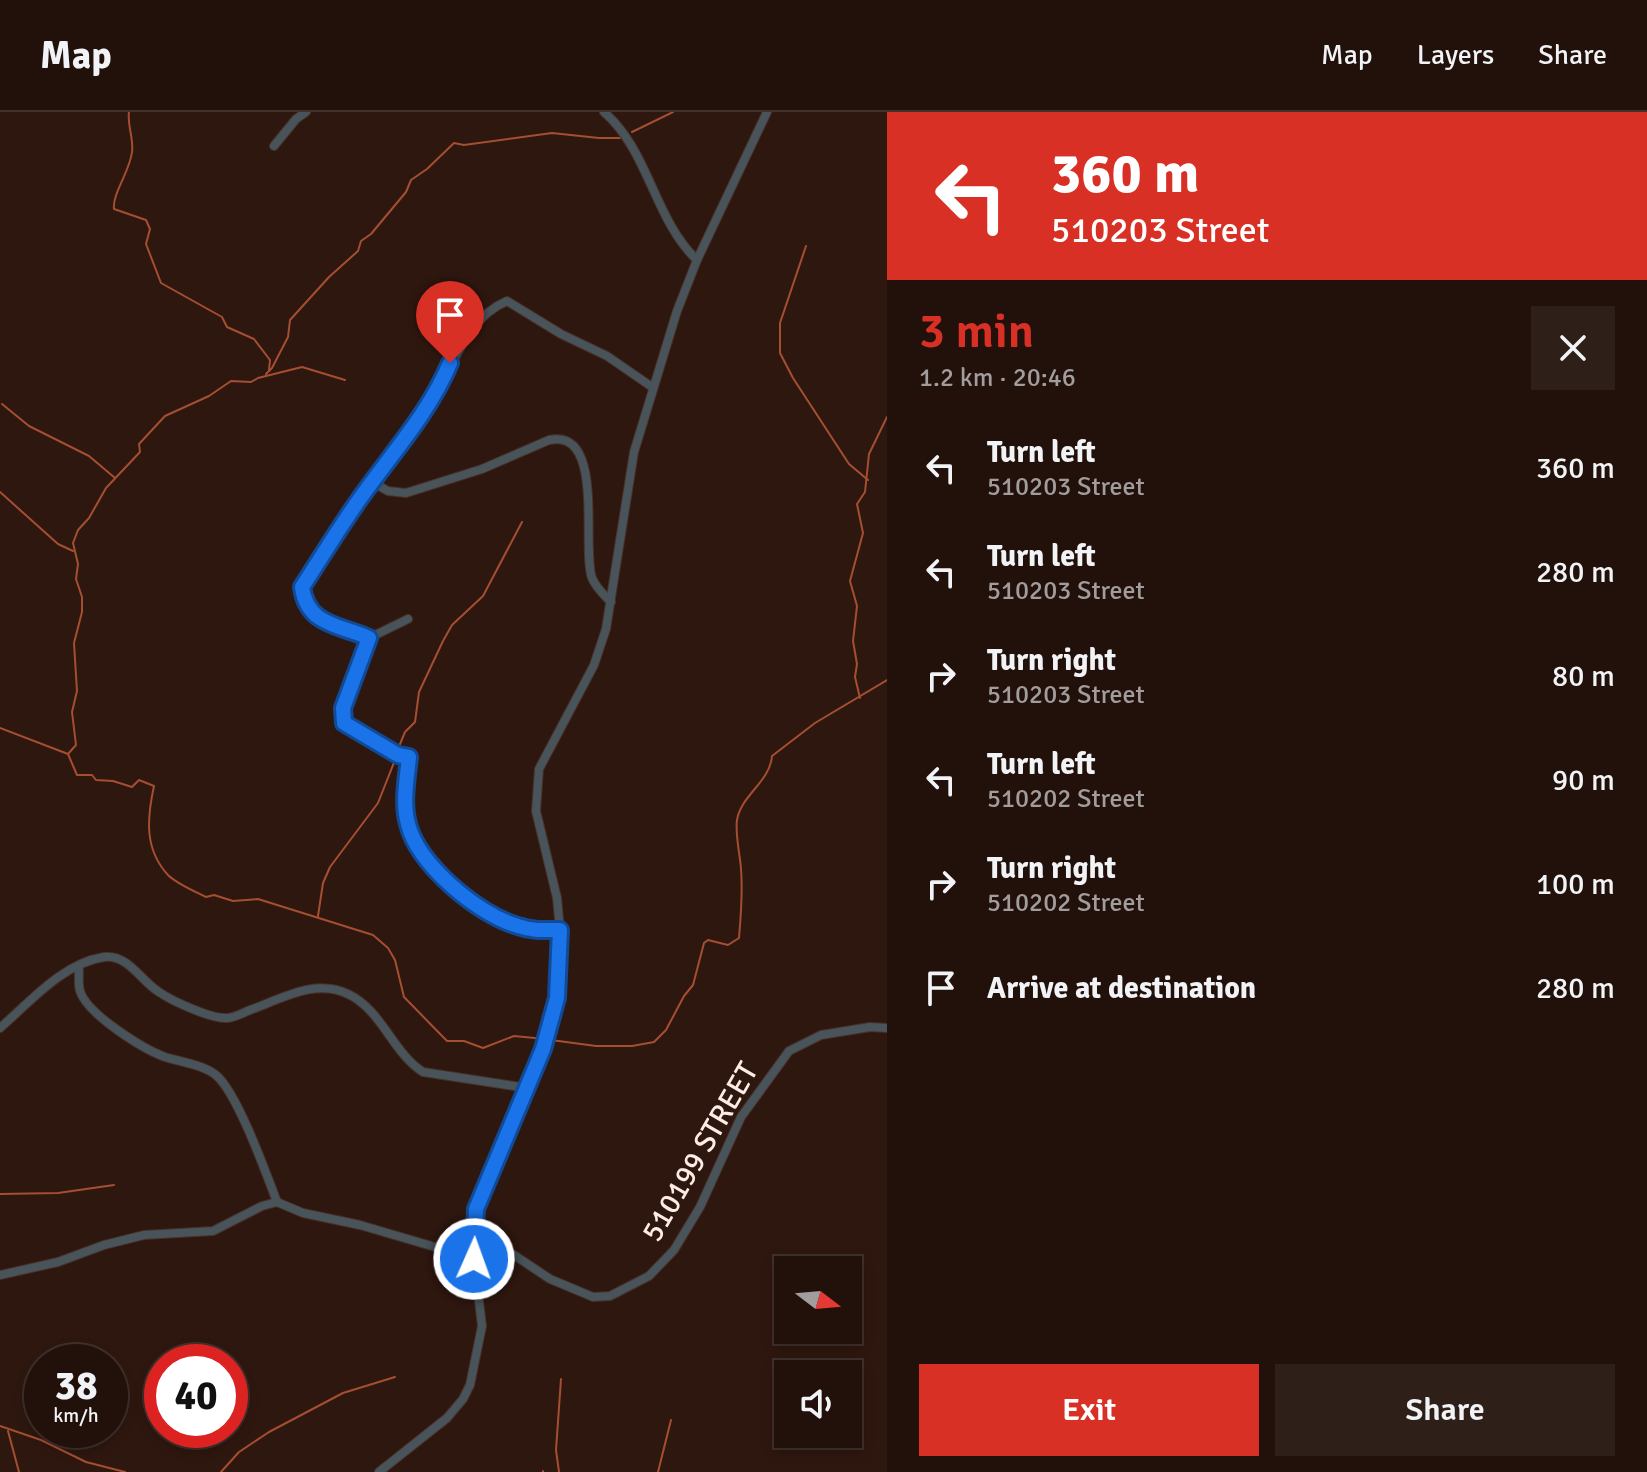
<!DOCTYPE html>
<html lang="en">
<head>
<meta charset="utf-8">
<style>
  :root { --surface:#22110b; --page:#2e1f19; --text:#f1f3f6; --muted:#a29d9d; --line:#3f312c; --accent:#d93025 }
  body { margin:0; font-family:Signika,sans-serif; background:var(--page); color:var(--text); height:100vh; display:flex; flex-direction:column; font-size:30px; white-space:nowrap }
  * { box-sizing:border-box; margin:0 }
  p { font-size:26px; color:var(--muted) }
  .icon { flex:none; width:44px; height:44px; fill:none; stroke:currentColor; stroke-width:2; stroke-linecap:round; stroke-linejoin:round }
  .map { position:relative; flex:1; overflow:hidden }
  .details { display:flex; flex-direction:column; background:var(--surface); width:760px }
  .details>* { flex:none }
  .hud { background:#d93025; color:#fff; overflow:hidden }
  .needle { width:52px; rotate:106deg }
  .tools { position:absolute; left:774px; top:1144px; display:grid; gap:16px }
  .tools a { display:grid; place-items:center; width:88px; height:88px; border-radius:0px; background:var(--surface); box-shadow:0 4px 12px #0003,0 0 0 2px var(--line); font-size:40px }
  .speed { position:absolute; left:24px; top:1232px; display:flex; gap:16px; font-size:40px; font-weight:700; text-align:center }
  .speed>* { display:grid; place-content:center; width:104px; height:104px; border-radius:50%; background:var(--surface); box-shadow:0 4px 12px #0003,0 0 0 2px var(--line); line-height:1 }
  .speed small { font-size:20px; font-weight:400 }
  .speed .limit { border:12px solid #d22; background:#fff; color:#111 }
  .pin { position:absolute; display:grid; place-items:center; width:68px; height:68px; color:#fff; margin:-82px -34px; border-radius:50% 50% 50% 0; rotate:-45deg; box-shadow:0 0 8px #0007 }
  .pin .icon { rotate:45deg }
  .me { position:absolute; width:88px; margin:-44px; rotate:2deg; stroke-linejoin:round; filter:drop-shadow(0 0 6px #0008) }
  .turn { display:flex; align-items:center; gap:28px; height:168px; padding:0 32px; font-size:36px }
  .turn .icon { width:104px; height:104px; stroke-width:2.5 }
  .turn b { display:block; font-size:56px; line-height:68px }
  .round { display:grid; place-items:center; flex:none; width:84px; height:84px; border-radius:0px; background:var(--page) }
  .headline { display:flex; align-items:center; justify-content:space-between; height:136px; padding:0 32px }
  h1 { font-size:48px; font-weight:600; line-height:60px; color:var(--accent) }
  .action { display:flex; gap:16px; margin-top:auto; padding:16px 32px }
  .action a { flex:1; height:92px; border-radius:0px; background:var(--accent); color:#fff; font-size:32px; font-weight:600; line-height:92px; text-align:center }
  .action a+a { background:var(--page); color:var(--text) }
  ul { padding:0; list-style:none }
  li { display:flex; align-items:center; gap:24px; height:104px; padding:0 32px }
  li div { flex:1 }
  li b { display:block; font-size:30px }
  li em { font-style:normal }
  header { display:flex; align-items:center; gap:48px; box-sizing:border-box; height:112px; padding:0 40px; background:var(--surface); border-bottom:2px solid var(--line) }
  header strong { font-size:38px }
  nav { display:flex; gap:44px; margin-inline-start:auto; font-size:28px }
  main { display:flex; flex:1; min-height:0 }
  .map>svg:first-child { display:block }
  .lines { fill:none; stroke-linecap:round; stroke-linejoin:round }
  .stream { stroke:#a54e31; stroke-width:2 }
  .minor-casing { stroke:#473129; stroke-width:10 }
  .minor { stroke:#48535a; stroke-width:8 }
  .route-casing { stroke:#114b97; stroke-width:20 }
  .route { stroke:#1a73e8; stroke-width:14 }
  .labels { text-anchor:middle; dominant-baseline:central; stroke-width:6; stroke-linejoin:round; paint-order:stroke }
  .street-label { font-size:30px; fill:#fdece6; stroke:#2e170f }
</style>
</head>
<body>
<header>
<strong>Map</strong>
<nav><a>Map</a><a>Layers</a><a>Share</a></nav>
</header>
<main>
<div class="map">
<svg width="887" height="1360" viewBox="0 0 887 1360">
  <rect width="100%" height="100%" fill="#2e170f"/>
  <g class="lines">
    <g class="stream">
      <path d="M129 0C127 13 134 27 132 40 130 59 112 82 114 97L146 108 150 117 146 132 161 171 222 205 227 215 254 227 270 248 269 258"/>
      <polyline points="632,20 673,0"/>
      <polyline points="806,134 780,211 780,241 793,266 849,352 868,368"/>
      <polyline points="266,262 272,256 288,225 290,208 329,165 358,139 361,129 371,122 406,80 411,68 427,57 454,31 464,33 552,21 599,26 620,26"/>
      <polyline points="2,292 29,314 89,344 115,366"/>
      <polyline points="0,380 58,432 73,439"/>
      <polyline points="860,586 855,565 857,552 853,529 857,494 850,469 863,421 857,392 865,380 869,342 887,305"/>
      <path d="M0 616 68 642 77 663H92L96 668 113 669 132 675 139 668 154 674C147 706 144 737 168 763 177 772 194 779 206 785L214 783 233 789 258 787 373 823 388 836 395 848 404 885 447 929H464L483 936 514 924 545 927"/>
      <polyline points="398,637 405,620 415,610 419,580 443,529 452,513 483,484 522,410"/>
      <polyline points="68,642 76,633 72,600 77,579 74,531 82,500 82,485 76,467 78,452 73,431 78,418 89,406 106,376 140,340 139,332 165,304 209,284 231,269 251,270 258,266 302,255 345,268"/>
      <polyline points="318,804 323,771 330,755 378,691 395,648"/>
      <path d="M551 928 596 934H632L654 930 666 918 684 884 693 873 704 831 708 828 728 833 739 826C741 803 743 780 741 757 740 742 735 723 737 708 741 683 770 670 772 644L815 611 887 568"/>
      <polyline points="0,1082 58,1081 114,1073"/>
      <polyline points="0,1314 41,1328 86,1350 125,1360"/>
      <polyline points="8,1319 19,1360"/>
      <polyline points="543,1359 543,1360"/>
      <polyline points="221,1360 239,1340 269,1320 343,1281 395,1265"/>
      <polyline points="559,1360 556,1338 561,1267"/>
      <polyline points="658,1360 671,1308"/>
    </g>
    <g class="minor-casing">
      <g id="minor">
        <path d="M604 0C649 39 654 107 697 148"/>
        <polyline points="274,34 296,7 306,0"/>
        <path d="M372 370 388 379 406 381 482 357 549 328C606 316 581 435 592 466 596 476 604 483 611 490"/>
        <path d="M408 507 369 526 343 596 344 611 398 643 409 645C407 666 402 692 408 712 418 753 479 803 518 814 532 819 545 818 560 818"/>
        <path d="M369 526C341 512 307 514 302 475 335 425 368 376 402 328 411 314 424 303 432 289 454 254 466 206 507 189L561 222 607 244 652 275"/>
        <path d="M79 854C79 862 78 872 80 879 87 902 143 937 165 945 181 950 205 953 217 964 238 983 266 1061 277 1090"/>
        <path d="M0 916C30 890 63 851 104 845 128 842 141 869 159 880 172 889 211 907 227 906 234 906 243 901 250 898 281 887 315 866 348 882 382 898 392 940 423 960L527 976"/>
        <polyline points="473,1122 493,1129 550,1167 593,1185 610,1184 649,1164 674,1138 700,1095 741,1005 789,939 821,923 870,915 887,916"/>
        <polyline points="0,1163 58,1150 104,1133 144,1123 213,1119 262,1094 277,1090 303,1101 360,1113 435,1135 474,1142"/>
        <polyline points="379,1360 447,1306 463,1287 470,1273 482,1214 474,1147 476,1097 490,1058 543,937 557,886 560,818 557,786 536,699 539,657 594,553 606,517 634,340 677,199 697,148 767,0"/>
      </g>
    </g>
    <use href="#minor" class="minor"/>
  </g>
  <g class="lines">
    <g class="route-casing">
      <path id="route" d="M450 251C430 299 394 339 364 381 342 411 323 443 302 475 307 514 341 513 369 526L343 596 344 611 398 643 409 645C407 666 402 691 408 712 418 753 479 803 518 814 532 819 545 818 560 818L557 886 543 937 476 1097 474 1147"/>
    </g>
    <use href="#route" class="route"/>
  </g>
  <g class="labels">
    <g class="street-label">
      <text transform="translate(700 1040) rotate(-60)">510199 STREET</text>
    </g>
  </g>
</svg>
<div class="tools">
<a><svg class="needle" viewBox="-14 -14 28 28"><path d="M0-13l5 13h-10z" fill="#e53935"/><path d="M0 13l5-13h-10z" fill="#a29d9d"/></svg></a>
<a><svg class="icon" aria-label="sound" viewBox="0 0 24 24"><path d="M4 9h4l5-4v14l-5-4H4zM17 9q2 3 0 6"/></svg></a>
</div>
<div class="speed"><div>38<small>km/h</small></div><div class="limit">40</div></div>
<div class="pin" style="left:450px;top:251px;background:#d93025"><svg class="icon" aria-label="arrive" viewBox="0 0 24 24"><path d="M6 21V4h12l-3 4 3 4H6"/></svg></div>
<svg class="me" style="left:474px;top:1147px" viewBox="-20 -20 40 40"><circle r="17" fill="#1a73e8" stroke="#fff" stroke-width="3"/><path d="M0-11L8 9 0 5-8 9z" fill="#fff"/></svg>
</div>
<section class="details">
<div class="hud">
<div class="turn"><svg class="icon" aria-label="left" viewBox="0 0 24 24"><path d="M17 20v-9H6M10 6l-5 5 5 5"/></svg><div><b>360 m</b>510203 Street</div></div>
</div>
<div class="headline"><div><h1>3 min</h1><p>1.2 km · 20:46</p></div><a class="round"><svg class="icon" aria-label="close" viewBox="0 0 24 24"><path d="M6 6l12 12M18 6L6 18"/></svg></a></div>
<ul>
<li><svg class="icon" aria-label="left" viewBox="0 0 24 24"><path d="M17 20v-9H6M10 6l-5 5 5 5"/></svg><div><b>Turn left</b><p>510203 Street</p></div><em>360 m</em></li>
<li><svg class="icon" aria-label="left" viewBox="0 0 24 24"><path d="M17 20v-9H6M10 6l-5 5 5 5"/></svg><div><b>Turn left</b><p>510203 Street</p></div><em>280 m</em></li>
<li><svg class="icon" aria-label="right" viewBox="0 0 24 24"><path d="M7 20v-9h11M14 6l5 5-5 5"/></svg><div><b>Turn right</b><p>510203 Street</p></div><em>80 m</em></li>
<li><svg class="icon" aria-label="left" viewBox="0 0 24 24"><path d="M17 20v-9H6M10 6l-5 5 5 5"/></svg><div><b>Turn left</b><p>510202 Street</p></div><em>90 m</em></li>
<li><svg class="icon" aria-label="right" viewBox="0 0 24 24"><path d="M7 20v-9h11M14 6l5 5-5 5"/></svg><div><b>Turn right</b><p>510202 Street</p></div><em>100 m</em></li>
<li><svg class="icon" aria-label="arrive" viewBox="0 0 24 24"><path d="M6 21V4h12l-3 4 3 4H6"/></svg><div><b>Arrive at destination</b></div><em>280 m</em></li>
</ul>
<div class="action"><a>Exit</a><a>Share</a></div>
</section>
</main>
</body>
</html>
